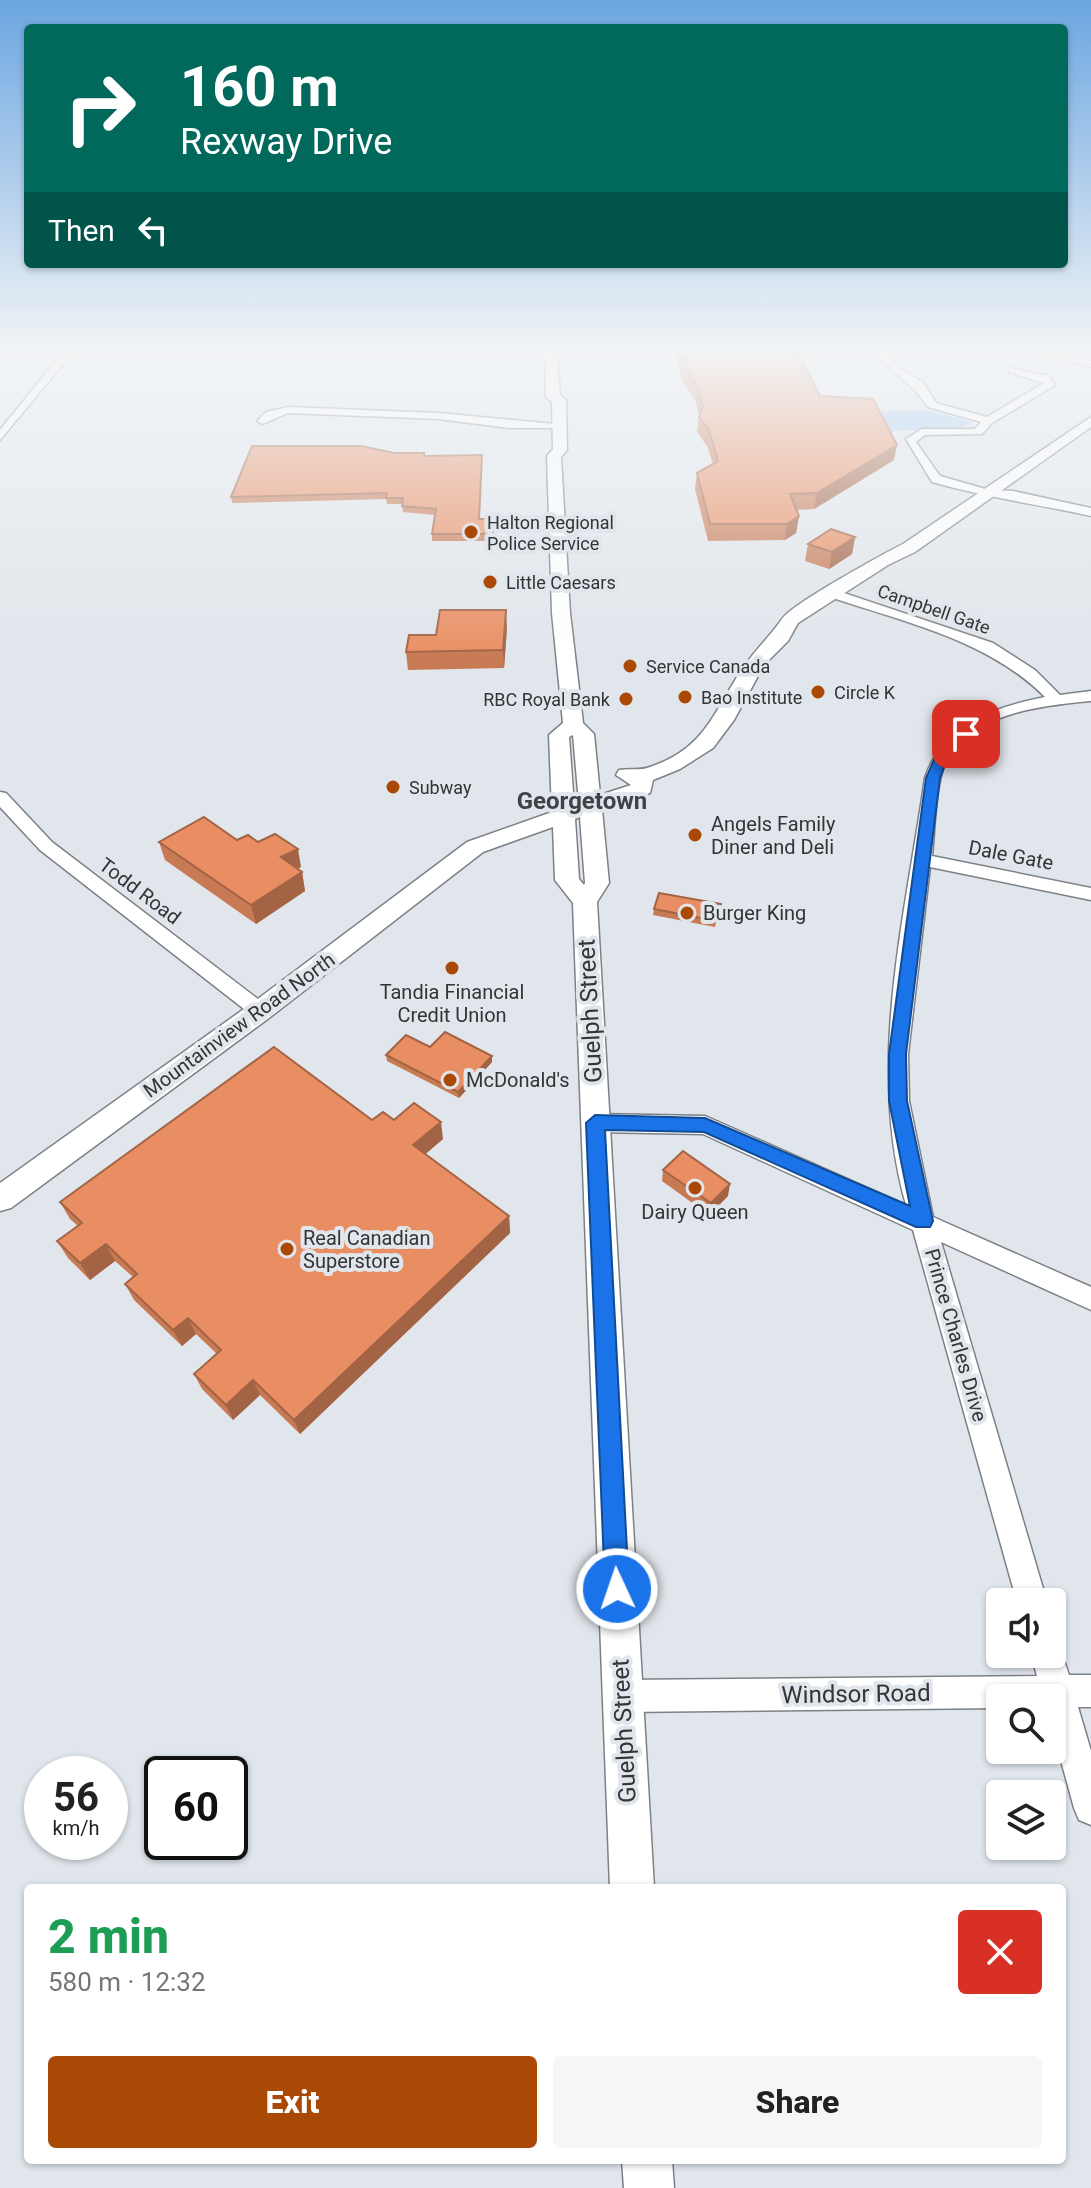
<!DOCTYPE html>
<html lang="en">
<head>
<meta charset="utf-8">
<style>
  :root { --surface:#fff; --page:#f6f6f6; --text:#222; --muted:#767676; --accent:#aa4805 }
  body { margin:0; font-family:Roboto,sans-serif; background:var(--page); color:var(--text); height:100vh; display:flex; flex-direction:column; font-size:30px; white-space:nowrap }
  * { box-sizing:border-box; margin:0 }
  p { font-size:26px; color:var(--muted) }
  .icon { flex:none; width:44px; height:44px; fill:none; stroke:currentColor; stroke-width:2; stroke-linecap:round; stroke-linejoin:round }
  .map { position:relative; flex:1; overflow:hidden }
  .details { position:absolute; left:24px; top:1884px; width:1042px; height:280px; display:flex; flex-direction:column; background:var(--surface); border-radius:8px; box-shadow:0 2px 6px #0004 }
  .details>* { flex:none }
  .banner { position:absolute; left:24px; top:24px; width:1044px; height:244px; border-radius:8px; box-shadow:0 2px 6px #0004; background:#00695c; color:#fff; overflow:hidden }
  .tools { position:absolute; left:986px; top:1588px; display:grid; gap:16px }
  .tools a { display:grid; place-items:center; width:80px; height:80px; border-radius:8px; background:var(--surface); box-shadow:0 2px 6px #0004; font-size:40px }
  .speed { position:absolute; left:24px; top:1756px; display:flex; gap:16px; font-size:40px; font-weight:700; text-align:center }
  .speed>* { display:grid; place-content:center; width:104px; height:104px; border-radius:50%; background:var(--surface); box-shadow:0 2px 6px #0004; line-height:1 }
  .speed small { font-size:20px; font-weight:400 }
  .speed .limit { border:4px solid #111; border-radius:12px; background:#fff; color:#111 }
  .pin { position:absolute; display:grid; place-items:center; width:68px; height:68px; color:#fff; margin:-34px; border-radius:16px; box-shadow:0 4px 12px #0006 }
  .me { position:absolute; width:88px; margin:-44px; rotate:357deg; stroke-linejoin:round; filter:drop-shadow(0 0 6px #0008) }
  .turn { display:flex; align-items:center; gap:28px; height:168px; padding:0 24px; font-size:36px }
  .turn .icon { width:104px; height:104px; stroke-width:2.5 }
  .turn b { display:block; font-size:56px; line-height:68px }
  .then { display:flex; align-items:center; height:76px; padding:0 24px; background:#0003; gap:16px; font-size:30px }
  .round { display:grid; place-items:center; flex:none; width:84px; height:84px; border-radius:8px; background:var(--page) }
  .headline { display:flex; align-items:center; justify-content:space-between; height:136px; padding:0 24px }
  h1 { font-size:48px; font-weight:800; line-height:60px; color:#1e9e55 }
  .primary-button { display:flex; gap:16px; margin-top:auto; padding:16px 24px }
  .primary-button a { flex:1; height:92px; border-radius:8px; background:var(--accent); color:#fff; font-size:32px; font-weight:800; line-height:92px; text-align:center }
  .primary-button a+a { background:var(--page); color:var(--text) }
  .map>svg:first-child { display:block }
  .green { fill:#9bc3f2 }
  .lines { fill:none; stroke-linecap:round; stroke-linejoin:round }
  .minor-casing { stroke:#7c8186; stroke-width:3 }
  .major-casing { stroke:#7c8186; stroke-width:3 }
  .minor { fill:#fff; fill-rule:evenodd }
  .major { fill:#fff; fill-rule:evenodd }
  .wall { fill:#c87a54 }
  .shaded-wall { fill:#a36345 }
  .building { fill:#e98e62; stroke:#a36345; stroke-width:2 }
  .route { fill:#1a73e8; stroke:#114b97; stroke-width:2 }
  .poi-dot { fill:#aa4805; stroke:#e1e6ec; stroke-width:3 }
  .labels { text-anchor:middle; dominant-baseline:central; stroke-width:8; stroke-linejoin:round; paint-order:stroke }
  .far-poi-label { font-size:18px; fill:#323436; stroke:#e1e6ec; text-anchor:start }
  .far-street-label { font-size:18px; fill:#323436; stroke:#e1e6ec }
  .poi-label { font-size:20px; fill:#323436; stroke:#e1e6ec; text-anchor:start }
  .street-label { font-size:20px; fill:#323436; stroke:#e1e6ec }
  .far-district-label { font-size:24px; font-weight:bold; fill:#3f4348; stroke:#e1e6ec }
  .near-street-label { font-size:24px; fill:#323436; stroke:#e1e6ec }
</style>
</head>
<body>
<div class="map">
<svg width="1091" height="2188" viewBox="0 0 1091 2188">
  <rect width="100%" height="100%" fill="#e1e6ec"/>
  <path class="green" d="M927 410 971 422C959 435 910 427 890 432L880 411Z"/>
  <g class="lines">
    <g class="minor-casing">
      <g id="minor">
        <polygon points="63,352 73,352 0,440 0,430"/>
        <path d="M876 352H886L898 368 923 382 936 403 987 417 1044 383 1009 372V368L1049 376 1055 385 992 423 982 434 925 435 916 442 940 476 989 490 1013 491 1091 508V516C1037 504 984 497 932 482L906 439 922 429H975L981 422 928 407C913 383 893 376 876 352Z"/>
        <polygon points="1034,352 1053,352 1091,361 1091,367"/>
        <polygon points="288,407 439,413 565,425 560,428 509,428 439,419 288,413 262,424 257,421 266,412"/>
        <path d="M832 589 993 643 1035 670 1060 695 1091 691V701C1046 705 979 712 950 754 935 775 935 829 932 856L1091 888V900L930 867 908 1054 909 1101 933 1217 1091 1287V1310L941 1242 1047 1602H1017L913 1230 703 1134 595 1132 587 1129 584 1123 587 1117 595 1114 705 1116 906 1205C866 1065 905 918 925 778 942 725 994 707 1045 697 987 639 903 622 827 596L825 593Z"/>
        <polygon points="0,792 6,793 52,842 267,1006 270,1011 267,1016 253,1016 40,850 0,807"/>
        <polygon points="1052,1640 1058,1643 1069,1675 1091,1675 1091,1707 1078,1707 1091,1751 1091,1825 1079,1820 1074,1808 1052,1728 1052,1698 1000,1698 1000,1708 622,1712 611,1707 606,1696 611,1685 622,1680 1037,1676 1031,1654 1052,1654"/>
      </g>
    </g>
    <g class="major-casing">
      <g id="major">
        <path d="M545 352H557L560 395 566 400 567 450 561 457 570 613 583 723 594 734 600 795 631 785 616 775 619 770C630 768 640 771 650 767 701 750 711 719 737 677 750 655 768 639 782 619 792 604 883 554 903 544L1091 417V427L915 552 888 565 798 623 788 641 764 665 734 720 713 748 680 769 653 780 650 793 602 810 609 883 597 902 654 1888H610L573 903 555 880 553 827 483 852 269 1018 11 1208 0 1211V1183L251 1004 467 842 552 812 549 735 563 723 552 613 547 456 553 449 552 402 546 397ZM573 735 579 803 574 805 569 737ZM580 817 585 883 584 885 579 879 575 819Z"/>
        <polygon points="622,2160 672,2160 674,2188 624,2188"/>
      </g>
    </g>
    <use href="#minor" class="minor"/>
    <use href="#major" class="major"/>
  </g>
  <g class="wall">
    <polygon points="387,352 430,352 388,353"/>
    <polygon points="674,352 798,352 820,396 894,460 814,509 796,510 799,516 796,533 785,540 708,541 695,489 697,473 713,464 707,446 697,432 699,415 695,400 683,382"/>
    <polygon points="394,453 424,456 479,519 494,519 494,541 432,541 432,534 435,515 403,512 402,504 387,504 386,499 232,503 231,497"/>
    <polygon points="855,537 852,554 829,569 805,561 808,544"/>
    <polygon points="507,627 504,668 408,670 406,652 436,635"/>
    <polygon points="237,840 258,842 301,867 297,869 302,872 305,891 256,924 165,860 159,842"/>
    <polygon points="721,904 715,927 653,915 654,909"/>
    <polygon points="430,1047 492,1062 459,1098 387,1061 386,1055"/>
    <polygon points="372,1120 394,1120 443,1139 425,1154 509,1216 510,1233 300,1434 260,1395 233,1420 202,1389 194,1374 217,1354 196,1334 182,1346 134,1300 125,1284 133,1277 115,1261 90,1280 68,1258 57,1241 78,1226 70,1219 60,1202"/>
    <polygon points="663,1170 728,1196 709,1215 662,1181"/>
  </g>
  <g class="shaded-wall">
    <polygon points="897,445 894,460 814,509 817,493"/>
    <polygon points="799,516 796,533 785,540 787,524"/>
    <polygon points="855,537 852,554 829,569 832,552"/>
    <polygon points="506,610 507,627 504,668 503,650"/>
    <polygon points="298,849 301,867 285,875 281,857"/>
    <polygon points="302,872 305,891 256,924 251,905"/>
    <polygon points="492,1056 492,1062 459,1098 458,1092"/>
    <polygon points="441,1122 443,1139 415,1163 413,1145"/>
    <polygon points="730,1184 728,1196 709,1215 711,1203"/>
    <polygon points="509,1216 510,1233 300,1434 294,1420"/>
    <polygon points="106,1244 115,1261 90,1280 80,1263"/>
    <polygon points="188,1318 196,1334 182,1346 173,1330"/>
    <polygon points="253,1380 260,1395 233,1420 226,1405"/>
  </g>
  <g class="building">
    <polygon points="680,352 798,352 820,396 873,399 897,445 817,493 790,494 799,516 787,524 710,524 697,473 718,461 709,430 699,417 703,406 697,386 685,367"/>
    <polygon points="252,446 361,446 394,453 424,453 424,456 482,455 479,519 494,519 493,534 432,534 436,509 402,506 403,498 386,498 387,493 231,497"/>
    <polygon points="831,529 855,537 832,552 808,544"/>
    <polygon points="440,610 506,610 503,650 406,652 409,635 436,635"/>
    <polygon points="204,817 237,840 248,835 258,842 275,834 298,849 281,857 302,872 251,905 159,842"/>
    <polygon points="659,893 721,904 716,921 654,909"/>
    <polygon points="445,1032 492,1056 458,1092 386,1055 406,1035 430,1047"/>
    <polygon points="274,1047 372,1120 383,1112 394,1120 414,1103 441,1122 413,1145 509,1216 294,1420 253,1380 226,1405 194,1374 221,1350 188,1318 173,1330 125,1284 137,1274 106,1244 80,1263 57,1241 82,1223 60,1202"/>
    <polygon points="683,1151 730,1184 711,1203 663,1170"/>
  </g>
  <linearGradient id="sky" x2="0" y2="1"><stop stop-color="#6ba6e1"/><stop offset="0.53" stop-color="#f2f4f6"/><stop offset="1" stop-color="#f2f4f6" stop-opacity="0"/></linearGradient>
  <rect width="1091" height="659" fill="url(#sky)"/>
  <polygon class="route" points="966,730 973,734 950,752 940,778 906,1054 907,1101 933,1221 930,1227 916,1227 704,1132 605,1130 629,1589 626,1597 617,1601 608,1597 605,1589 586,1123 595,1115 705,1118 910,1206 889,1101 889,1054 926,778 939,748"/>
  <g class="poi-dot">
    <circle cx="471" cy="532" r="8"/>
    <circle cx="490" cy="582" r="8"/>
    <circle cx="630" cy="666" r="8"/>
    <circle cx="818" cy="692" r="8"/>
    <circle cx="685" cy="697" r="8"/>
    <circle cx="626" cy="699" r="8"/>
    <circle cx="393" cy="787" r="8"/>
    <circle cx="695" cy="835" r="8"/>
    <circle cx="687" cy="913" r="8"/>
    <circle cx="452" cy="968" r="8"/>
    <circle cx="450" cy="1080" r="8"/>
    <circle cx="695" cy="1188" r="8"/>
    <circle cx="287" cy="1249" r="8"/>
  </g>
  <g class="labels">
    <g class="far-poi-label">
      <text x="487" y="522">Halton Regional<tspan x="487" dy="21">Police Service</tspan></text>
      <text x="506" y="582">Little Caesars</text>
      <text x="646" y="666">Service Canada</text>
      <text x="834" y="692">Circle K</text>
      <text x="701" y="697">Bao Institute</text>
      <text x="610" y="699" text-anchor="end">RBC Royal Bank</text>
      <text x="409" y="787">Subway</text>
    </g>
    <g class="far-street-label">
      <text transform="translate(934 609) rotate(19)">Campbell Gate</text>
    </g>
    <g class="poi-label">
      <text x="711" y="824">Angels Family<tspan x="711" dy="23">Diner and Deli</tspan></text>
      <text x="703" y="913">Burger King</text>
      <text x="452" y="992" text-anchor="middle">Tandia Financial<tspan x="452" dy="23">Credit Union</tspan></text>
      <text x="466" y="1080">McDonald's</text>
      <text x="695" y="1212" text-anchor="middle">Dairy Queen</text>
      <text x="303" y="1238">Real Canadian<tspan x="303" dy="23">Superstore</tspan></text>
    </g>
    <g class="street-label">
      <text transform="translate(1011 855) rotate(11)">Dale Gate</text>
      <text transform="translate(140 891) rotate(37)">Todd Road</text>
      <text transform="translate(239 1025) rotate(-36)">Mountainview Road North</text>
      <text transform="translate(956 1335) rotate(74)">Prince Charles Drive</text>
    </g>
    <g class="far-district-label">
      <text x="582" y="801">Georgetown</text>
    </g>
    <g class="near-street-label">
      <text transform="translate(590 1011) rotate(-93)">Guelph Street</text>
      <text transform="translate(856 1694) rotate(-1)">Windsor Road</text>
      <text transform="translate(624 1731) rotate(-93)">Guelph Street</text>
    </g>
  </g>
</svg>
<div class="tools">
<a><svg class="icon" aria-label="sound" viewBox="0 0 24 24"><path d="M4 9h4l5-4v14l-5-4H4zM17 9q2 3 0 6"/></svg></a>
<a><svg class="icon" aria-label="search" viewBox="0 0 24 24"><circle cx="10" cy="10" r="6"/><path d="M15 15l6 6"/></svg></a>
<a><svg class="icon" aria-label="layers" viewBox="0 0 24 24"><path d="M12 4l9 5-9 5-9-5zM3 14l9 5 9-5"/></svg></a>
</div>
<div class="speed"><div>56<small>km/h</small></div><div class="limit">60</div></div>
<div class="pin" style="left:966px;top:734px;background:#d93025"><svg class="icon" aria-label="arrive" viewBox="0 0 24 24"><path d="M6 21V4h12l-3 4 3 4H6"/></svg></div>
<svg class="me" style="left:617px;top:1589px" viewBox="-20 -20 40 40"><circle r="17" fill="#1a73e8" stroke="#fff" stroke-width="3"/><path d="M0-11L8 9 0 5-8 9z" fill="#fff"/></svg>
<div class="banner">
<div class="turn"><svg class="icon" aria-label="right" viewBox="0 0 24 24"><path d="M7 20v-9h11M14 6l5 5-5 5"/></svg><div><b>160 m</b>Rexway Drive</div></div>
<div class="then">Then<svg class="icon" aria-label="left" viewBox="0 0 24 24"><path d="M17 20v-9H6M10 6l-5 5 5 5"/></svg></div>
</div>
<section class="details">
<div class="headline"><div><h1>2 min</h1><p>580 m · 12:32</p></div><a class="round" style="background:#d93025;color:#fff"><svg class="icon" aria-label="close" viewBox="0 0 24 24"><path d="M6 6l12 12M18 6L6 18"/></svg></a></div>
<div class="primary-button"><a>Exit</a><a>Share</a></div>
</section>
</div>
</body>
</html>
